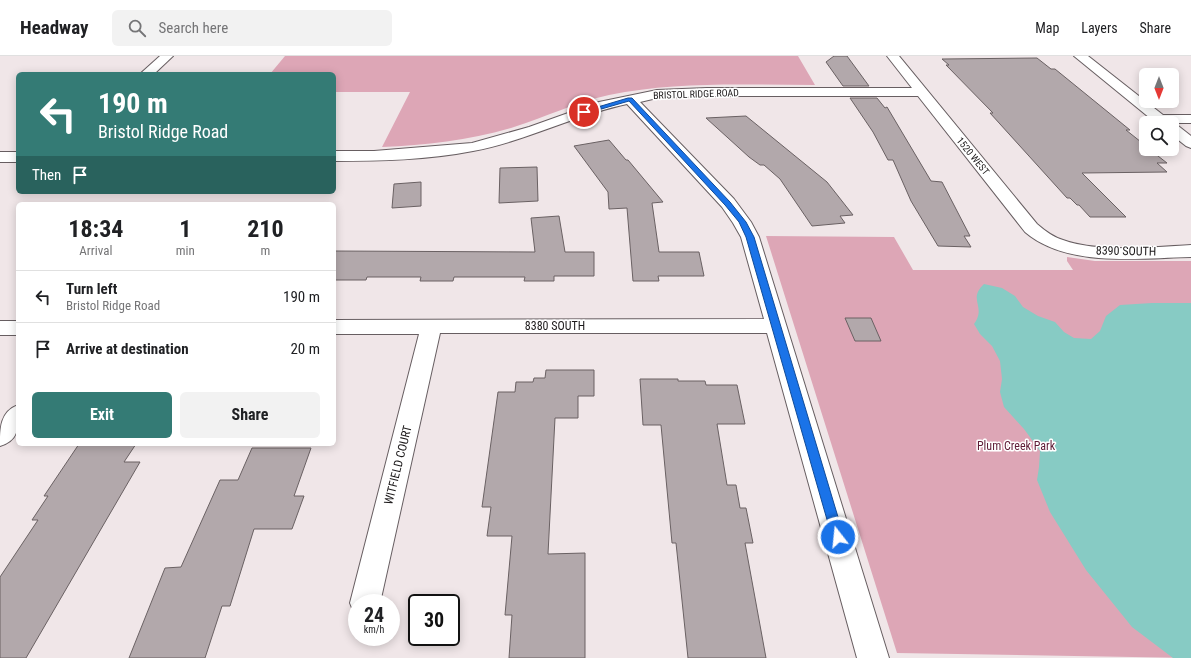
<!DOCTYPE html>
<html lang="en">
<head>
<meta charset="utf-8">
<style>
  :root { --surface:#fff; --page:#f2f2f2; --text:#202124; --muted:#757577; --line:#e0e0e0; --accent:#347b75 }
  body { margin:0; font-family:"Roboto Condensed",sans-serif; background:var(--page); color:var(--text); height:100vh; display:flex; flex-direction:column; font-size:15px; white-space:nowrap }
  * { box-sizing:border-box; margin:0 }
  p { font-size:13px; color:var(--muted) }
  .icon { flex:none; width:22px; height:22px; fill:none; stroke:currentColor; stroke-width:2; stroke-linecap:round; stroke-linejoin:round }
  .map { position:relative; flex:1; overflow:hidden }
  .side { position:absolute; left:16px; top:146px; width:320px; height:244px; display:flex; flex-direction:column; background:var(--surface); border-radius:6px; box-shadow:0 2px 10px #0003 }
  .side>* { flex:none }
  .guide { position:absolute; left:16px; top:16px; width:320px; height:122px; border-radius:6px; box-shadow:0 2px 10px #0003; background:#347b75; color:#fff; overflow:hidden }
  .needle { width:26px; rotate:180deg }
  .controls { position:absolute; left:1139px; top:12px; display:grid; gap:8px }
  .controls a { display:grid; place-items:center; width:40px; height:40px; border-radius:6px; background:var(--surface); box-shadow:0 2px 10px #0003; font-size:20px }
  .speed { position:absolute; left:348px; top:538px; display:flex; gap:8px; font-size:20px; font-weight:700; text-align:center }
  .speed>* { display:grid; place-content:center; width:52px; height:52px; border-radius:50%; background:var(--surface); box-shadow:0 2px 10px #0003; line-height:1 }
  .speed small { font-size:10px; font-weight:400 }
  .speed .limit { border:2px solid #111; border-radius:6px; background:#fff; color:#111 }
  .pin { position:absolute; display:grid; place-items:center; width:34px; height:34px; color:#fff; margin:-17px; border:2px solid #fff; border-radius:50%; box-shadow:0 1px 4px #0007 }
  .me { position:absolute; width:44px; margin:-22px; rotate:344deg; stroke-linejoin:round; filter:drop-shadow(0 0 3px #0008) }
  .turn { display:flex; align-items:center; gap:14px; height:84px; padding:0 16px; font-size:18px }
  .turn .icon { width:52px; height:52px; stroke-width:2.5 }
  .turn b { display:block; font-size:28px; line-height:34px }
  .then { display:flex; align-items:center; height:38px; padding:0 16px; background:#0003; gap:8px; font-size:15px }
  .eta { display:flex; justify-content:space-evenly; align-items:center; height:68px; text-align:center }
  .eta b { font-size:24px; font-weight:700; line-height:28px }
  .cta { display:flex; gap:8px; margin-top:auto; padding:8px 16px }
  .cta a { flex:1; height:46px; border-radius:6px; background:var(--accent); color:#fff; font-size:16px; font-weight:700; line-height:46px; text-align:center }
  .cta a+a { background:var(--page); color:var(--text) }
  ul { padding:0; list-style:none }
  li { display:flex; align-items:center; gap:12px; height:52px; padding:0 16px; border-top:1px solid var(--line) }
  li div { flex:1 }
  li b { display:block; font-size:15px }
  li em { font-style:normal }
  header { display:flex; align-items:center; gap:24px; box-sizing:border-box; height:56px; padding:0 20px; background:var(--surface); border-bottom:1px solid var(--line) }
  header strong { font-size:19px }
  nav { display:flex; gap:22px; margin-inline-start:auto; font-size:14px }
  .search { width:280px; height:36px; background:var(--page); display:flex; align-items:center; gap:10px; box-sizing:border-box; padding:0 14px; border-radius:6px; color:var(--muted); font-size:15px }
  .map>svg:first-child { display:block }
  .green { fill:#dda6b6 }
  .water { fill:#87cbc4 }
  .building { fill:#b2a8ab; stroke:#6a6163 }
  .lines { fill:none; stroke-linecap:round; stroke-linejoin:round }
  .minor-casing { stroke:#675e61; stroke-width:2 }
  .minor { fill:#fff; fill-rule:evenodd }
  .route { fill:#1a73e8; stroke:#114b97 }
  .labels { text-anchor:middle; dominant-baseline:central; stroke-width:3; stroke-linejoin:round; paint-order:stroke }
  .far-street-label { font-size:10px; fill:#1c191a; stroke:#fff }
  .street-label { font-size:12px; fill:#1c191a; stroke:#fff }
  .park-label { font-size:12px; fill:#5e1c36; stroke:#fff }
</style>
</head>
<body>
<header>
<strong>Headway</strong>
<div class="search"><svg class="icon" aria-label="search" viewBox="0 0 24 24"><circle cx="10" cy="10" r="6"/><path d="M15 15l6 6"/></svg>Search here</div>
<nav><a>Map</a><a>Layers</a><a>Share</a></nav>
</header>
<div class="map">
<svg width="1191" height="602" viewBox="0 0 1191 602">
  <rect width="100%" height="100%" fill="#f0e6e8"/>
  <g class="green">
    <path d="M285 0H798L815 29C746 29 676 25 609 39 576 46 546 61 514 71 471 84 427 89 382 91L410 36H334V18H270Z"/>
    <polygon points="766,180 894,181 913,214 1073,214 1067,205 1067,201 1095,205 1191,205 1191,602 897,597"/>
  </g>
  <path class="water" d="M984 228 1002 232 1015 240 1023 251 1038 260 1055 266 1064 276 1074 282 1091 283 1100 275 1106 260 1120 249 1152 247H1191V602H1173L1132 571 1086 514 1050 456 1037 424 1039 411 1040 395 1024 373 1004 351 1000 336 1002 323 1000 305 992 290 980 278 974 268C987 250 967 244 984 228Z"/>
  <g class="building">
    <polygon points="834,0 847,0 869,30 843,30 826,6"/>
    <polygon points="1037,2 1051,13 1055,13 1130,74 1126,74 1146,90 1146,93 1149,93 1167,107 1157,107 1167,116 1082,117 1126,161 1090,161 1079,149 1077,149 1070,142 1067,142 990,57 993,57 946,9 949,9 942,3"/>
    <polygon points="850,42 877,42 885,52 887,51 931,125 942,126 970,180 964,180 971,191 938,190 911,145 893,104 888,104 873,76"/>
    <polygon points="746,60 827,126 853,159 840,160 845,167 812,170 780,123 764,109 760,109 749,101 706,62"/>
    <polygon points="609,84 626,104 628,104 663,146 652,147 659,196 699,196 704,220 658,220 659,225 633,225 627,152 609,153 608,136 574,90"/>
    <polygon points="537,111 538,145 499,147 500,112"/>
    <polygon points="421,126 421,150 392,152 394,128"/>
    <polygon points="559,160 565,196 594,196 594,220 554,220 554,225 524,225 525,221 454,221 453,225 420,225 421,221 367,221 366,224 334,224 334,195 535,196 531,162"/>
    <polygon points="845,262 871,262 881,285 855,285"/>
    <polygon points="546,314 594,314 594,340 578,340 578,362 555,362 548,498 585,497 585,602 509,602 512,559 505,559 512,480 487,480 491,451 482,451 498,336 515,336 516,326 533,326 534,322 545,322"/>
    <polygon points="640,323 678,323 678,325 705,325 706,329 737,329 745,368 717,368 727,429 736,429 740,452 746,452 753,487 745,487 766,602 688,602 676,487 672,487 661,369 643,369"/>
    <polygon points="79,388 136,388 124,406 140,406 26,602 0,602 0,521 38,464 32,464 48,440 44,440"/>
    <polygon points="252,392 311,392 294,440 304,440 292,473 254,473 230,550 222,550 205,602 129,602 165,512 181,511 220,424 238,424"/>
  </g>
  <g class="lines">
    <g class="minor-casing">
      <g id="minor">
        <polygon points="160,0 173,0 154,18 140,18"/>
        <path d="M887 0H899L1037 168C1045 175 1053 181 1063 184 1099 197 1153 191 1191 189V201C1139 202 1067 212 1025 176L918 40H707L657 42 640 46 734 143 751 166 759 181 889 602H857L767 277H440L380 547H357V558L354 557 350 547 419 278H334V264L764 263 741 181 733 167 722 151 627 48C575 59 526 85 473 95 428 104 380 105 334 105V95H374L472 87 529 71 599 46 657 34 707 32H912Z"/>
        <polygon points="1074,0 1088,0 1163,59 1191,59 1191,67 1156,67"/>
        <polygon points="1172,68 1177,69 1191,80 1191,92 1186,90 1172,79"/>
        <rect x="0" y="96" width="18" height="10"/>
        <rect x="0" y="265" width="18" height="14"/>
        <path d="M18 349C18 368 21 384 0 390 0 372 0 356 18 349Z"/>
      </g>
    </g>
    <use href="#minor" class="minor"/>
  </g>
  <polygon class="route" points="628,42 632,42 730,146 746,166 754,181 844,481 842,485 838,486 834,485 832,481 746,181 739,166 725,149 629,45 584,58 581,56"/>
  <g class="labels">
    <g class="far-street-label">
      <text transform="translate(696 38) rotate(-2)">BRISTOL RIDGE ROAD</text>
      <text transform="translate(973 100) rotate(51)">1520 WEST</text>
    </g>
    <g class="street-label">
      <text transform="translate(1126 195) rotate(1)">8390 SOUTH</text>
      <text x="555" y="270">8380 SOUTH</text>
      <text transform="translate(398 409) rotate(-76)">WITFIELD COURT</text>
    </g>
    <g class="park-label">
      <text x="1016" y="390">Plum Creek Park</text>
    </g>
  </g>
</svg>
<div class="controls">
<a><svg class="needle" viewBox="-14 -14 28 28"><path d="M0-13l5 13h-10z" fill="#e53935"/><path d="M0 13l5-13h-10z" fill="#757577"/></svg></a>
<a><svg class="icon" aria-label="search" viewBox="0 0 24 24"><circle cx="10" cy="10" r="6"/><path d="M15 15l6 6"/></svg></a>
</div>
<div class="speed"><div>24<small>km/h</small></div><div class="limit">30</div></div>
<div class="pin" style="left:584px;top:56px;background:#d93025"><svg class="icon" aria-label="arrive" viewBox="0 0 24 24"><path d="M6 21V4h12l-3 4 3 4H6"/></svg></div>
<svg class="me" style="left:838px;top:481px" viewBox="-20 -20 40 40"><circle r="17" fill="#1a73e8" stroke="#fff" stroke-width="3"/><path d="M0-11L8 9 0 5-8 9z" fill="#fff"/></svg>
<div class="guide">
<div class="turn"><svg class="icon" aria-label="left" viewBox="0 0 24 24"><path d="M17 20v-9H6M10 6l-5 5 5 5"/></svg><div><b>190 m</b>Bristol Ridge Road</div></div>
<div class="then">Then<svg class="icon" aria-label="arrive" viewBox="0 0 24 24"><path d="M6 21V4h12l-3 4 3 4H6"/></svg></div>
</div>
<section class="side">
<div class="eta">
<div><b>18:34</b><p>Arrival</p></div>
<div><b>1</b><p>min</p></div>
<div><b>210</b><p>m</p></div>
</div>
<ul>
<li><svg class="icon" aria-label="left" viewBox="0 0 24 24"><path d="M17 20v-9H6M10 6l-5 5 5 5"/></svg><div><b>Turn left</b><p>Bristol Ridge Road</p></div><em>190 m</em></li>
<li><svg class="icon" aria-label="arrive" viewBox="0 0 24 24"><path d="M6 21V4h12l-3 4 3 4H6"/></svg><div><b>Arrive at destination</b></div><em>20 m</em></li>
</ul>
<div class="cta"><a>Exit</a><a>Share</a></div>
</section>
</div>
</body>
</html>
